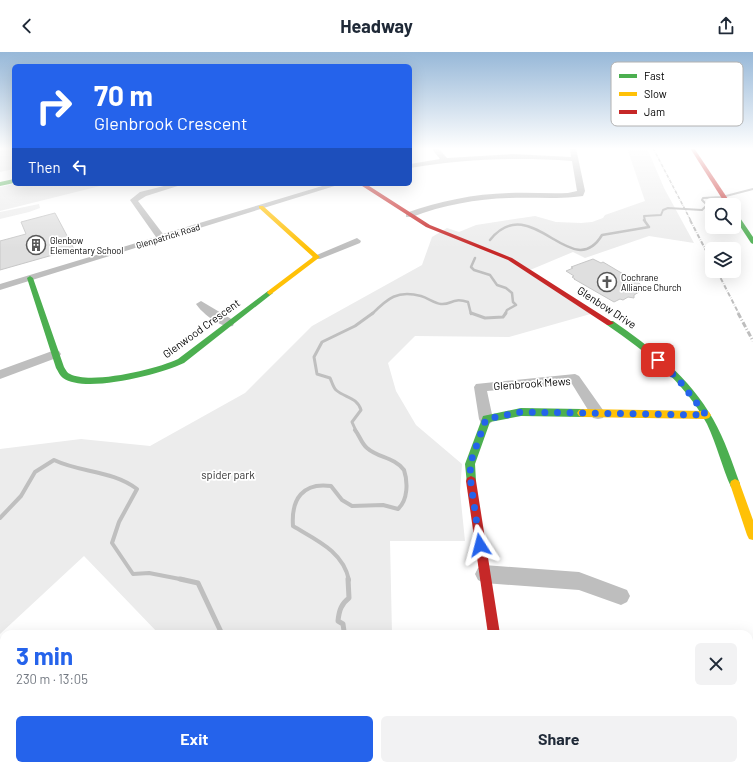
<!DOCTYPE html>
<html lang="en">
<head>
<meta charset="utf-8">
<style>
  :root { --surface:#fff; --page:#f2f2f3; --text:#1f2937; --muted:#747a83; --accent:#2563eb }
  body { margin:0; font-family:Barlow,sans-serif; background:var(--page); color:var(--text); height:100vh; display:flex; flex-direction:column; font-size:15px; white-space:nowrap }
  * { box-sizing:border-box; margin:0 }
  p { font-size:13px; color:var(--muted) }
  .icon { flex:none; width:22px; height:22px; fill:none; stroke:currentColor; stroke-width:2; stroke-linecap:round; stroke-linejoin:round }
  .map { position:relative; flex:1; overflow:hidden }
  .sheet { position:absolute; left:0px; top:578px; width:753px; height:140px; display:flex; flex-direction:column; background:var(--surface); border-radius:12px 12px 0 0; box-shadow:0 4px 16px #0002 }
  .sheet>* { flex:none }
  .hud { position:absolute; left:12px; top:12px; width:400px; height:122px; border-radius:6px; box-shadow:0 4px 16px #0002; background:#2563eb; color:#fff; overflow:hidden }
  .controls { position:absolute; left:705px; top:146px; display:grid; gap:8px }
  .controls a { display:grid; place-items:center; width:36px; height:36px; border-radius:6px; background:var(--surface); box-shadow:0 4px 16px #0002; font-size:20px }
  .pin { position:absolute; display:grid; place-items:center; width:34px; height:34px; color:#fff; margin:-17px; border-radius:8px; box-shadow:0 2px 6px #0006 }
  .me { position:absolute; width:44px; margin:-22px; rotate:351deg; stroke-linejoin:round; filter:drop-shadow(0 0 3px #0008) }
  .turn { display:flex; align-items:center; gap:14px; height:84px; padding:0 16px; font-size:18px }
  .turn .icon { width:52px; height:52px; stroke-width:2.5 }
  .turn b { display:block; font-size:28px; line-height:34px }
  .then { display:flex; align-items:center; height:38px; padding:0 16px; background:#0003; gap:8px; font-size:15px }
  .round { display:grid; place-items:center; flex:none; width:42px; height:42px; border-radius:6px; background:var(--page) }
  .headline { display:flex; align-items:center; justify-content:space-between; height:68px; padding:0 16px }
  h1 { font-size:24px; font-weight:700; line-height:30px; color:var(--accent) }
  .button { display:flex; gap:8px; margin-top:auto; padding:8px 16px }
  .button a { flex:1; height:46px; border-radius:6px; background:var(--accent); color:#fff; font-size:16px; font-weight:700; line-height:46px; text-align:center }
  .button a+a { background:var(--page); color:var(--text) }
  header { display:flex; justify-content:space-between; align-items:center; height:52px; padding:0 16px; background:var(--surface); font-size:18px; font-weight:700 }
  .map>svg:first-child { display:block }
  .green { fill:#ececec }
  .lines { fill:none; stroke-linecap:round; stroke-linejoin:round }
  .stream-far4 { stroke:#bfbfbf; stroke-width:2 }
  .stream-far3 { stroke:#bfbfbf; stroke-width:2.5 }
  .stream-far2 { stroke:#bfbfbf; stroke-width:3 }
  .stream-far1 { stroke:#bfbfbf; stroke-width:4 }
  .stream { stroke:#bfbfbf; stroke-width:5 }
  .building { fill:#dfdfdf; stroke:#c7c7c7 }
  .street { fill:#bebebe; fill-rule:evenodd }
  .fast { fill:#4caf50; fill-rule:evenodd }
  .slow { fill:#ffc107; fill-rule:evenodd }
  .jam { fill:#c62828; fill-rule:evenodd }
  .rail-far2 { stroke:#bebebe; stroke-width:1.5; stroke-dasharray:3.5 1 0.5 1; stroke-linecap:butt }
  .rail-far1 { stroke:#bebebe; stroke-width:2; stroke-dasharray:4.5 1.5 0.5 1.5; stroke-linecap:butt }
  .rail { stroke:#bebebe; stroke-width:3; stroke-dasharray:5.5 2 1 2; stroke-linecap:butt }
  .route { stroke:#2563eb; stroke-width:7; stroke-dasharray:0 12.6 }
  .labels { text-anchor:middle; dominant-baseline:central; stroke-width:3.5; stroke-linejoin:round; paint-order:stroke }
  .far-street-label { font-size:9px; fill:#000; stroke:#fff }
  .far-poi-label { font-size:9px; fill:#000; stroke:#fff; text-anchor:start }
  .street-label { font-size:11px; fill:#000; stroke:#fff }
  .park-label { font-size:11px; fill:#333; stroke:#fff }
  .key { fill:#fff; stroke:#b2b2b2; stroke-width:1 }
  .key-label { font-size:11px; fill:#000 }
</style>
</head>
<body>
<header><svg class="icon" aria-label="back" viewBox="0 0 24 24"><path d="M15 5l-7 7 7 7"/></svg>Headway<svg class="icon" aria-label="share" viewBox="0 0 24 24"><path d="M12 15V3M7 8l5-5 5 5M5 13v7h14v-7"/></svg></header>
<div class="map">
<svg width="753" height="718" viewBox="0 0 753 718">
  <rect width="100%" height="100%" fill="#fff"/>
  <g class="green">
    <polygon points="627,96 647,96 664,136 694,191 649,184 585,206 573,200 530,218 594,261 509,285 415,284 388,311 396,339 416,373 462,412 460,440 465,489 390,489 392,582 159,582 84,504 0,582 0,397 81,387 150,394 245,341 312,274 422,213 432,185 447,176 459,180 476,173 535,164 556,170 581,171 592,170 603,166 605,163 645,149"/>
    <polygon points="14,97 14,117 0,120 0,99"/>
    <polygon points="14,132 108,132 0,159 0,135"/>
    <polygon points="39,152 40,156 29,160 0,167 0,160"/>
    <polygon points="232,714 362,714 359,718 233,718"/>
  </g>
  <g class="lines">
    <polyline class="stream-far4" points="645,169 644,164 661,163 663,158 668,156 702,158 707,153 702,148 703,146 722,145 753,137"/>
    <g class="stream-far3">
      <path d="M490 188C531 137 572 233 602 183L649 175 644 168"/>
      <polyline points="475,206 471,215 474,218 490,223 497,233 506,236 512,241 513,250 516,253 507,258 505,262"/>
      <path d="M372 262C388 246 397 238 421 244 428 246 434 251 441 252 452 253 452 245 468 250L471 262"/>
    </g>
    <g class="stream-far2">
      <polyline points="471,261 485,266 503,265 506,261"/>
      <path d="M356 379 352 370 361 358C357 345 345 346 336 338 333 335 332 330 330 326L317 322 314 305 322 290 355 274 373 261"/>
    </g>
    <g class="stream-far1">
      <path d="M0 466 21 444 35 420 54 408C81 421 112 418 137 437L119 470 112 491 133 522 149 521 185 528"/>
      <path d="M349 528C343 499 316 488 293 474 291 447 303 430 331 434L342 448 352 454 383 453 398 457C408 448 408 430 404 418 394 405 378 406 367 396 361 391 360 384 355 378"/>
    </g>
    <g class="stream">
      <polyline points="180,527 198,531 222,582"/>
      <path d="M342 582 344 579 343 572 338 569C339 559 341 552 349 546L348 527"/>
    </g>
  </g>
  <g class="building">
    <polygon points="55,161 74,197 0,218 0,189 26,182 21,170"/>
    <polygon points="593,207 601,211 603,210 640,232 643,235 636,239 639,240 634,243 634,246 628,245 623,248 620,247 614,250 574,227 575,227 572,225 574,224 566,219 573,216 571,215"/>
  </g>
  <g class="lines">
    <g class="street">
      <path d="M431 96H438L447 106 513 102 571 105 570 96H576L585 139 583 144 574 145C553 147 531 145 509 146 476 147 443 153 412 165H406V161C439 149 474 142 509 141 529 140 548 142 568 141L577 139 572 109C517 105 464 107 410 116V112L440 107Z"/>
      <polygon points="172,132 184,132 146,144 138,149 163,182 329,132 341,132 0,238 0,232 156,185 130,148 140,140"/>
      <polygon points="357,186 361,189 360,191 320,207 314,207 312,205"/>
      <path d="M201 249 233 268 234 271 233 274C221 277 202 261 196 252Z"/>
      <polygon points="55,298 59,299 61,302 59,305 0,327 0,318"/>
      <polygon points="575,322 579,324 603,358 605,362 603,366 598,367 593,366 572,332 487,339 493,367 491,371 486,372 481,371 479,367 474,335 476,332"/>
      <polygon points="484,513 579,520 627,538 630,544 627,550 621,553 579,538 484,531 478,528 475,522 478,516"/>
      <polygon points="486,714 508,714 507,718 485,718"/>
    </g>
    <g class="fast">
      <polygon points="14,127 14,131 0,134 0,130"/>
      <polygon points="734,159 736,160 753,185 753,192 751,191 734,165"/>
      <path d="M30 224 33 226 64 315C66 318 67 321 70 322 91 333 157 317 178 307L268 239H270L273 241 184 311C161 322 85 342 63 326 60 324 58 319 56 316L27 226Z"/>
      <path d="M607 269H613C651 295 690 326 713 367 725 388 732 410 740 432L739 435 735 437 731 435C722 415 717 393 707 372 685 330 645 299 607 273Z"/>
      <polygon points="521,356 582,357 585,358 587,361 585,364 582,365 521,364 490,370 475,412 476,429 475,432 471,434 467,432 465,412 483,364"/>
    </g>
    <g class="slow">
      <polygon points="259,154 263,154 320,205 270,243 267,241 268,239 313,205 259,156"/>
      <polygon points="582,357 706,359 709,360 711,363 709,366 706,367 582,365 579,364 577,361 579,358"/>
      <polygon points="735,427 739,429 740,432 753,468 753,488 749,487 747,483 730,432 731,429"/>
    </g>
    <g class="jam">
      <polygon points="690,96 694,96 732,153 726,153"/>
      <polygon points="359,132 366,132 430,173 512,206 614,271 610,273 607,273 508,208 426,175"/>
      <polygon points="471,424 475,426 476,429 500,582 488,582 466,429 467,426"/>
    </g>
    <polyline class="rail-far2" points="653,96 691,169"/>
    <g class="rail-far1">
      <polyline points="690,168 712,210"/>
      <polyline points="717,219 739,262"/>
    </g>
    <polyline class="rail" points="738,261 753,289"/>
  </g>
  <linearGradient id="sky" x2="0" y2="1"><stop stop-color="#97b8d8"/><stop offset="0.49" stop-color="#fff"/><stop offset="1" stop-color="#fff" stop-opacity="0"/></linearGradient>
  <rect width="753" height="197" fill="url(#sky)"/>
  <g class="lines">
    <polyline class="route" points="480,493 471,432 470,412 486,367 521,360 706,363 678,327 658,308"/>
  </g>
  <defs>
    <g id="building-ring" transform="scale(1)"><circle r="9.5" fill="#fff" stroke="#595959" stroke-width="1.5"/><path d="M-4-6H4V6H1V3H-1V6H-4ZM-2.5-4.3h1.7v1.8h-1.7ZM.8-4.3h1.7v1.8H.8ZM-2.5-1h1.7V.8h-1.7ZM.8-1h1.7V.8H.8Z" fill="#595959"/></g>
    <g id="church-ring" transform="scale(1)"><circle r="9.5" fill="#fff" stroke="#595959" stroke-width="1.5"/><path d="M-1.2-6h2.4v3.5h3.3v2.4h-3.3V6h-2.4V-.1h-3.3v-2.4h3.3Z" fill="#595959"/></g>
  </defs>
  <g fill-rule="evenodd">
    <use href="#building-ring" x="36" y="193"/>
    <use href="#church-ring" x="607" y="230"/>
  </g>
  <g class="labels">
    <g class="far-street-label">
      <text transform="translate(168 184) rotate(-17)">Glenpatrick Road</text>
    </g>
    <g class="far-poi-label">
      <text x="50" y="188">Glenbow<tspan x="50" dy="10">Elementary School</tspan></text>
      <text x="621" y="225">Cochrane<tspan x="621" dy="10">Alliance Church</tspan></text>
    </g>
    <g class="street-label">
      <text transform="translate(607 255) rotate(33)">Glenbow Drive</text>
      <text transform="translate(201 276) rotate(-36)">Glenwood Crescent</text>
      <text transform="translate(532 331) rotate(-4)">Glenbrook Mews</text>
    </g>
    <g class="park-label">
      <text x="228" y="422">spider park</text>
    </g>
  </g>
  <rect x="611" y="10" width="132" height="64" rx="6" class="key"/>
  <rect x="619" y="22" width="18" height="4" fill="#4caf50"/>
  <rect x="619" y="40" width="18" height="4" fill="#ffc107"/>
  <rect x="619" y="58" width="18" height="4" fill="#c62828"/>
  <g class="key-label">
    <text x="644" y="28">Fast</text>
    <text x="644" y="46">Slow</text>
    <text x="644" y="64">Jam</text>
  </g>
</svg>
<div class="controls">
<a><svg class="icon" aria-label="search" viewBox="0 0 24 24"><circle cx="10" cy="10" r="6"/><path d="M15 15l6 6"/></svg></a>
<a><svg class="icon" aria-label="layers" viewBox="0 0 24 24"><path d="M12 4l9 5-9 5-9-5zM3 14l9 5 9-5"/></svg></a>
</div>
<div class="pin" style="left:658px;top:308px;background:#d93025"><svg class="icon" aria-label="arrive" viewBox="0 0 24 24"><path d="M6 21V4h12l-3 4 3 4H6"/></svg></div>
<svg class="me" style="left:480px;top:493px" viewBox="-20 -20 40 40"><path d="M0-17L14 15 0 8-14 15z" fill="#2563eb" stroke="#fff" stroke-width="4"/></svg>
<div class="hud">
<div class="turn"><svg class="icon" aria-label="right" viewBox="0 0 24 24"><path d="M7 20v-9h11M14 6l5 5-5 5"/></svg><div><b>70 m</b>Glenbrook Crescent</div></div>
<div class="then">Then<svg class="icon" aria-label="left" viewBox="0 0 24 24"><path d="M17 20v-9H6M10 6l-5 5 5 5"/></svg></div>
</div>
<section class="sheet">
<div class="headline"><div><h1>3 min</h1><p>230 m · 13:05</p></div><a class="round"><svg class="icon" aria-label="close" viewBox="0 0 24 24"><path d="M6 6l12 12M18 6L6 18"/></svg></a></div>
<div class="button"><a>Exit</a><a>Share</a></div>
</section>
</div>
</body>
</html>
